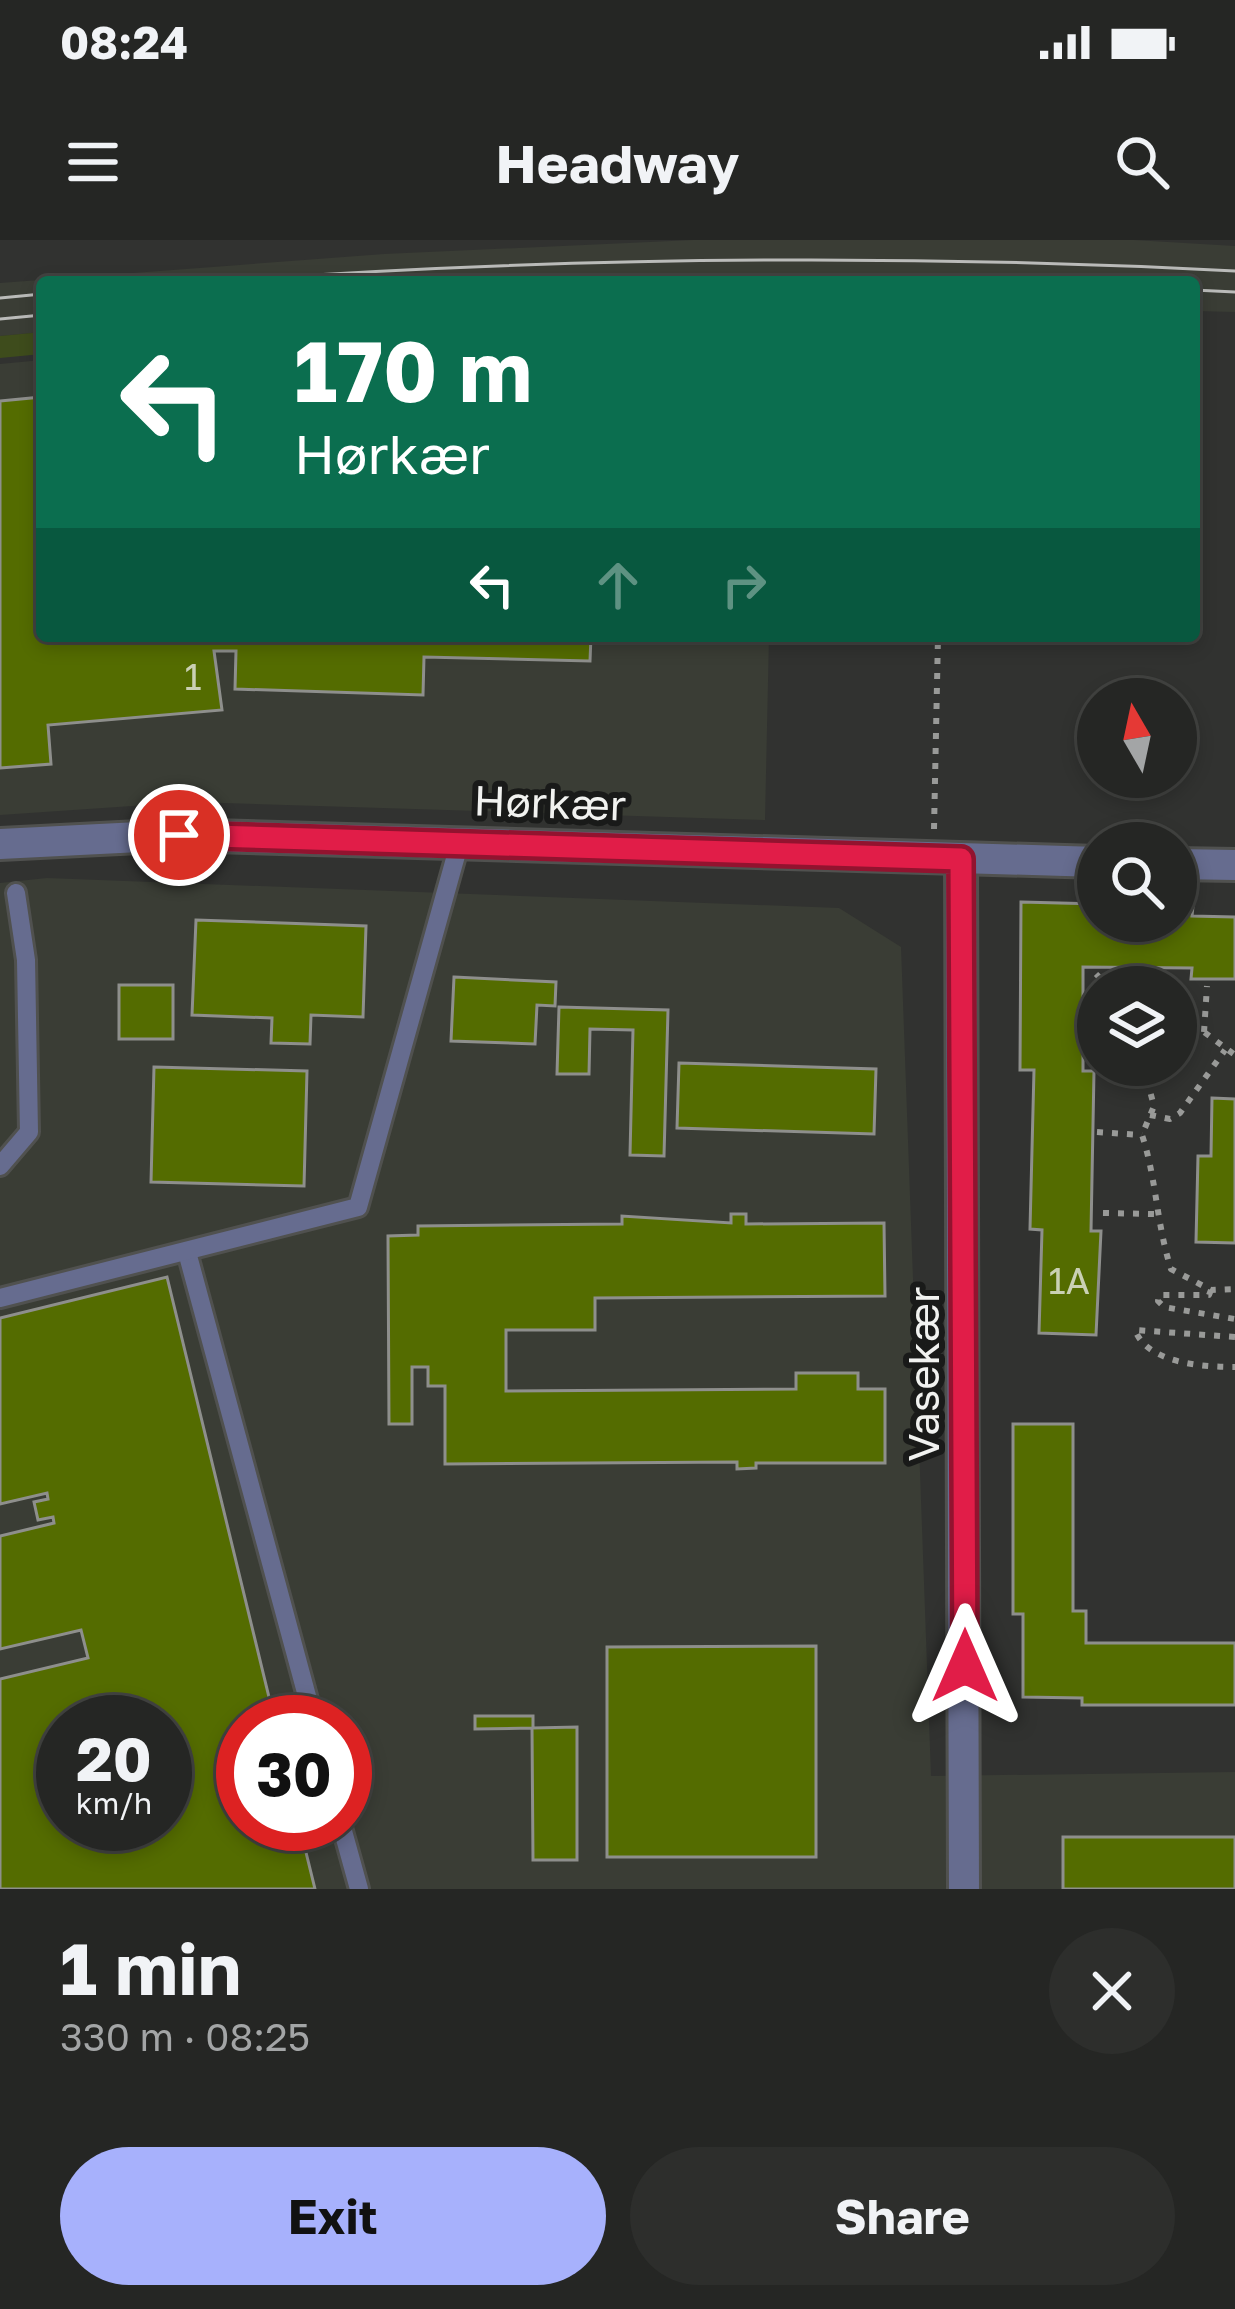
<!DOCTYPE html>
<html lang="en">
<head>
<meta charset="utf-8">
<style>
  :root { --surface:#252624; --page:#2d2e2c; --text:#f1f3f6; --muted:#a3a5a6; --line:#424341; --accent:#a7b1fc }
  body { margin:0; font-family:"Golos Text",sans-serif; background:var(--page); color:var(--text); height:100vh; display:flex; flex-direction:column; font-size:45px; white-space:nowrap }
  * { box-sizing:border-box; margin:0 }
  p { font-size:39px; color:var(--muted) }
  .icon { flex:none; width:66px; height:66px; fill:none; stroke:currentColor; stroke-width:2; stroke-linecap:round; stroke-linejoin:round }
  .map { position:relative; height:1649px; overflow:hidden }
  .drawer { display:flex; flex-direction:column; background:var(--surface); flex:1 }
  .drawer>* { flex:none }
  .banner { position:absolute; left:36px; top:36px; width:1164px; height:366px; border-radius:12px; box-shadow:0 6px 18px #0003,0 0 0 3px var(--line); background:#0b6e4f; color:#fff; overflow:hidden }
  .needle { width:78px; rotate:351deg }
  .buttons { position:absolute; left:1077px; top:438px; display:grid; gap:24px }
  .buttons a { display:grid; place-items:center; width:120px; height:120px; border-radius:50%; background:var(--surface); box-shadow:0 6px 18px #0003,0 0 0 3px var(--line); font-size:60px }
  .speed { position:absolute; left:36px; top:1455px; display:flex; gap:24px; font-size:60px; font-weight:700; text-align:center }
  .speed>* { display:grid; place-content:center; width:156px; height:156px; border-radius:50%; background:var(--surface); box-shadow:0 6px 18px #0003,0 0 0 3px var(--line); line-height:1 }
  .speed small { font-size:30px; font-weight:400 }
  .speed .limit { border:18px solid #d22; background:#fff; color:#111 }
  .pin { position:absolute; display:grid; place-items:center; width:102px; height:102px; color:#fff; margin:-51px; border:6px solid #fff; border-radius:50%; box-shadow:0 3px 12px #0007 }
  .me { position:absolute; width:132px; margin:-66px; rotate:0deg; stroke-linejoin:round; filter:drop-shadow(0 0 9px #0008) }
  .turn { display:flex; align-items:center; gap:42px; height:252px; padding:0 60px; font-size:54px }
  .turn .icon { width:156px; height:156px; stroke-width:2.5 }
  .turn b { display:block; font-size:84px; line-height:102px }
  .lanes { display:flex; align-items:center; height:114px; padding:0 60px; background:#0003; justify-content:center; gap:60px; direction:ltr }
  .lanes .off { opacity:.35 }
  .round { display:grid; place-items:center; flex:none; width:126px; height:126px; border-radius:63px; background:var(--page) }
  .overview { display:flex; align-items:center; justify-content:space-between; height:204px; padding:0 60px }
  h1 { font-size:72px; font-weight:700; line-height:90px }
  .cta { display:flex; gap:24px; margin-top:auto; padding:24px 60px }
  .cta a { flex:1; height:138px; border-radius:72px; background:var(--accent); color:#111; font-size:48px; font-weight:700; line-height:138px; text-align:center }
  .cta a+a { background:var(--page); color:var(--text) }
  .status { display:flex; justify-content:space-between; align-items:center; height:84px; padding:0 60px; background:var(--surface); direction:ltr }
  .status svg { height:33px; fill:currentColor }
  header { display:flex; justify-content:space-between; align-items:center; height:156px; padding:0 60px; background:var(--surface); font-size:54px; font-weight:700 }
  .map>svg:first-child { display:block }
  .built { fill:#3a3d35; fill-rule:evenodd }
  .green { fill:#3e4c1c }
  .building { fill:#546c00; stroke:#8e8f8c; stroke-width:3; fill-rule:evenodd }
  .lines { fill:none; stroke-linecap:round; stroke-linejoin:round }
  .service-casing { stroke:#50514f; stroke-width:24 }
  .minor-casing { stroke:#50514f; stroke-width:36 }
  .path { stroke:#999a98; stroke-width:6; stroke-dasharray:6 9; stroke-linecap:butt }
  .service { stroke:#666c8f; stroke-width:18 }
  .minor { stroke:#666c8f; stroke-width:30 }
  .tram { stroke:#babbb9; stroke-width:3 }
  .route-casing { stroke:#92132f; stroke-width:30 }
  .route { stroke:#e11d48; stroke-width:21 }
  .labels { text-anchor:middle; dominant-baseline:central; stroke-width:12; stroke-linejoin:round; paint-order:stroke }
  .number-label { font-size:36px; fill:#cad0b4 }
  .street-label { font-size:42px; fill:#f1f2f0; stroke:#191a19 }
</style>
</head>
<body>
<div class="status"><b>08:24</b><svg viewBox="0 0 49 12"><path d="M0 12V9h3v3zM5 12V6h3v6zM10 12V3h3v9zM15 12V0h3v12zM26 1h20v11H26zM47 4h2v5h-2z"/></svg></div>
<header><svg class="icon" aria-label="menu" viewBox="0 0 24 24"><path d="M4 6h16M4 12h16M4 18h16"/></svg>Headway<svg class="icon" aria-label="search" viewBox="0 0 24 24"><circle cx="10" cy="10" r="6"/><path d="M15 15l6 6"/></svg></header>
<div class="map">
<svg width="1235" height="1649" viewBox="0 0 1235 1649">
  <rect width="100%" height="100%" fill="#313230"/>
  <g class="built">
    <polygon points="693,0 1134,0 1235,6 1235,72 1194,71 1194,42 42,42 42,92 0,96 0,43 384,14"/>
    <polygon points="42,120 42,396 769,396 765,580 191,562 0,575 0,124"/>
    <path d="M47 638 839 668 901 707 931 1536 1235 1532V1649H0V643ZM63 1482H165V1584H63ZM243 1482H345V1584H243Z"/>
  </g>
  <polygon class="green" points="42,92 42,114 0,118 0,96"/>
  <g class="building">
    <polygon points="42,157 42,396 591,396 590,421 424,417 423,455 235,449 236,411 214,411 222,470 48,485 51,524 0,528 0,161"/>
    <polygon points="1021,662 1098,664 1098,681 1176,681 1176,666 1193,666 1192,676 1235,677 1235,739 1191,739 1192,728 1083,727 1083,831 1094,831 1091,991 1101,991 1096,1095 1039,1093 1042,990 1030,989 1034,830 1020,830"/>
    <polygon points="196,680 366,686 363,777 311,775 310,804 271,803 272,778 192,775"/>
    <polygon points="454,737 556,742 555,766 537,765 535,804 451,801"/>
    <rect x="119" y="745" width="54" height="54"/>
    <polygon points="559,767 668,770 664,916 630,915 633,790 590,789 589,834 557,834"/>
    <polygon points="679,823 876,829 874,894 677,888"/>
    <polygon points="154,827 307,831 304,946 151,942"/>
    <polygon points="1212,858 1235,859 1235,1003 1196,1002 1198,916 1211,916"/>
    <polygon points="731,974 746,974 746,984 884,983 885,1056 595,1058 595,1090 506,1090 506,1151 796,1149 796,1133 858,1133 858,1149 885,1149 885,1223 756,1223 756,1228 737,1229 737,1222 445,1224 445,1146 428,1146 428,1127 412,1127 412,1184 389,1184 388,996 418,995 418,986 622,984 622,976 731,983"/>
    <path d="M167 1037 275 1482H243V1584H299L315 1649H0V1439L88 1418 81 1390 0 1409V1296L54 1283 53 1277 38 1280 34 1262 48 1259 47 1253 0 1264V1078ZM63 1482H165V1584H63Z"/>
    <polygon points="1013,1184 1073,1184 1073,1371 1086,1371 1086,1403 1235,1403 1235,1465 1082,1465 1082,1458 1023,1457 1023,1374 1013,1374"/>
    <polygon points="816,1406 816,1617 607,1617 607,1407"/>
    <polygon points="475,1476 533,1476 533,1488 577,1487 577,1620 533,1620 532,1488 475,1489"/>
    <rect x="1063" y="1597" width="172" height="52"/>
  </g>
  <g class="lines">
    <g class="service-casing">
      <g id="service">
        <polyline points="0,926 29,892 26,720 16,653"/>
        <polyline points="187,1012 314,1482"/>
        <polyline points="0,1058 358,967 460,601"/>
        <polyline points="341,1584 359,1649"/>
      </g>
    </g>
    <g class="minor-casing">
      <g id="minor">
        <polyline points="0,604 179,595 1098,622"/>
        <polyline points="961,619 964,1649"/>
        <polyline points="1176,624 1235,625"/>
      </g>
    </g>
    <g class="path">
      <polyline points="934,589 938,396"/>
      <polyline points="1096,734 1109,747"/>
      <polyline points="1125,747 1127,735"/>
      <polyline points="1176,783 1204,792 1235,815"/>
      <polyline points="1204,792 1207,746"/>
      <polyline points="1091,812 1098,812"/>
      <path d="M1143 825 1154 866 1142 895C1157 941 1156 982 1171 1029L1211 1050 1235 1049"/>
      <polyline points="1150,875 1170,879 1180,873 1225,810"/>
      <polyline points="1097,892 1142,895"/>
      <polyline points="1103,973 1154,974"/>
      <polyline points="1211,1050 1209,1055 1159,1055 1158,1061 1164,1067 1235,1079"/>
      <path d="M1235 1097 1135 1090C1148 1124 1204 1127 1235 1127"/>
    </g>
    <use href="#service" class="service"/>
    <use href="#minor" class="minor"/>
    <g class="tram">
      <path d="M209 42C551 17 892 13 1235 31"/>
      <polyline points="621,42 1024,42"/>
      <polyline points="1194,50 1235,52"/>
      <polyline points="0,58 42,54"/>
      <polyline points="0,79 42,75"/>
    </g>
  </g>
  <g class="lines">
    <g class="route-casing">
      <polyline id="route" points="179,595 961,619 965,1426"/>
    </g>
    <use href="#route" class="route"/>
  </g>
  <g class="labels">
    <g class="number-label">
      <text x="193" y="436">1</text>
      <text x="1069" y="1040">1A</text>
    </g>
    <g class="street-label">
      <text transform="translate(550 562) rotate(2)">Hørkær</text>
      <text transform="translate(923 1134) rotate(-90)">Vasekær</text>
    </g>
  </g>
</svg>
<div class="buttons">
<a><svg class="needle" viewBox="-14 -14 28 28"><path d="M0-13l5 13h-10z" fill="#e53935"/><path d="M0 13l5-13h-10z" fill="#a3a5a6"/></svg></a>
<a><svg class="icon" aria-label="search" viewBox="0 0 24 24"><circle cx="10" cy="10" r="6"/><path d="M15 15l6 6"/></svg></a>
<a><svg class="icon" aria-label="layers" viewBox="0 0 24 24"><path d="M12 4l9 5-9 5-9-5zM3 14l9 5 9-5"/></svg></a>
</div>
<div class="speed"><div>20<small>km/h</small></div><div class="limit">30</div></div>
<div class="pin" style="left:179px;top:595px;background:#d93025"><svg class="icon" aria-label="arrive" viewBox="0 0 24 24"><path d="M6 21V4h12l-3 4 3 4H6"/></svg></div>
<svg class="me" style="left:965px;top:1426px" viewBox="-20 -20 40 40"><path d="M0-17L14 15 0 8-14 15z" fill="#e11d48" stroke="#fff" stroke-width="4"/></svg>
<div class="banner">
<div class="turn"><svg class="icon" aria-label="left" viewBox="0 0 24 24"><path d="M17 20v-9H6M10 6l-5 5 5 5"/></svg><div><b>170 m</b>Hørkær</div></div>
<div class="lanes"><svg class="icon" aria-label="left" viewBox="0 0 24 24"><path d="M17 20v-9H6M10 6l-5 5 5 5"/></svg><svg class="icon off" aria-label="ahead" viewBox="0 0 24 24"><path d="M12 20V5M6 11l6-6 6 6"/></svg><svg class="icon off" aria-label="right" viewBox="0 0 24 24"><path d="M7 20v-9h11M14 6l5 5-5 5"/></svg></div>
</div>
</div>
<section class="drawer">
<div class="overview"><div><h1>1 min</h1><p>330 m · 08:25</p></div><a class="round"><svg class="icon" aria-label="close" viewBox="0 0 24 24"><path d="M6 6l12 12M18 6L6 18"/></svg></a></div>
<div class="cta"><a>Exit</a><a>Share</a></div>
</section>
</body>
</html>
